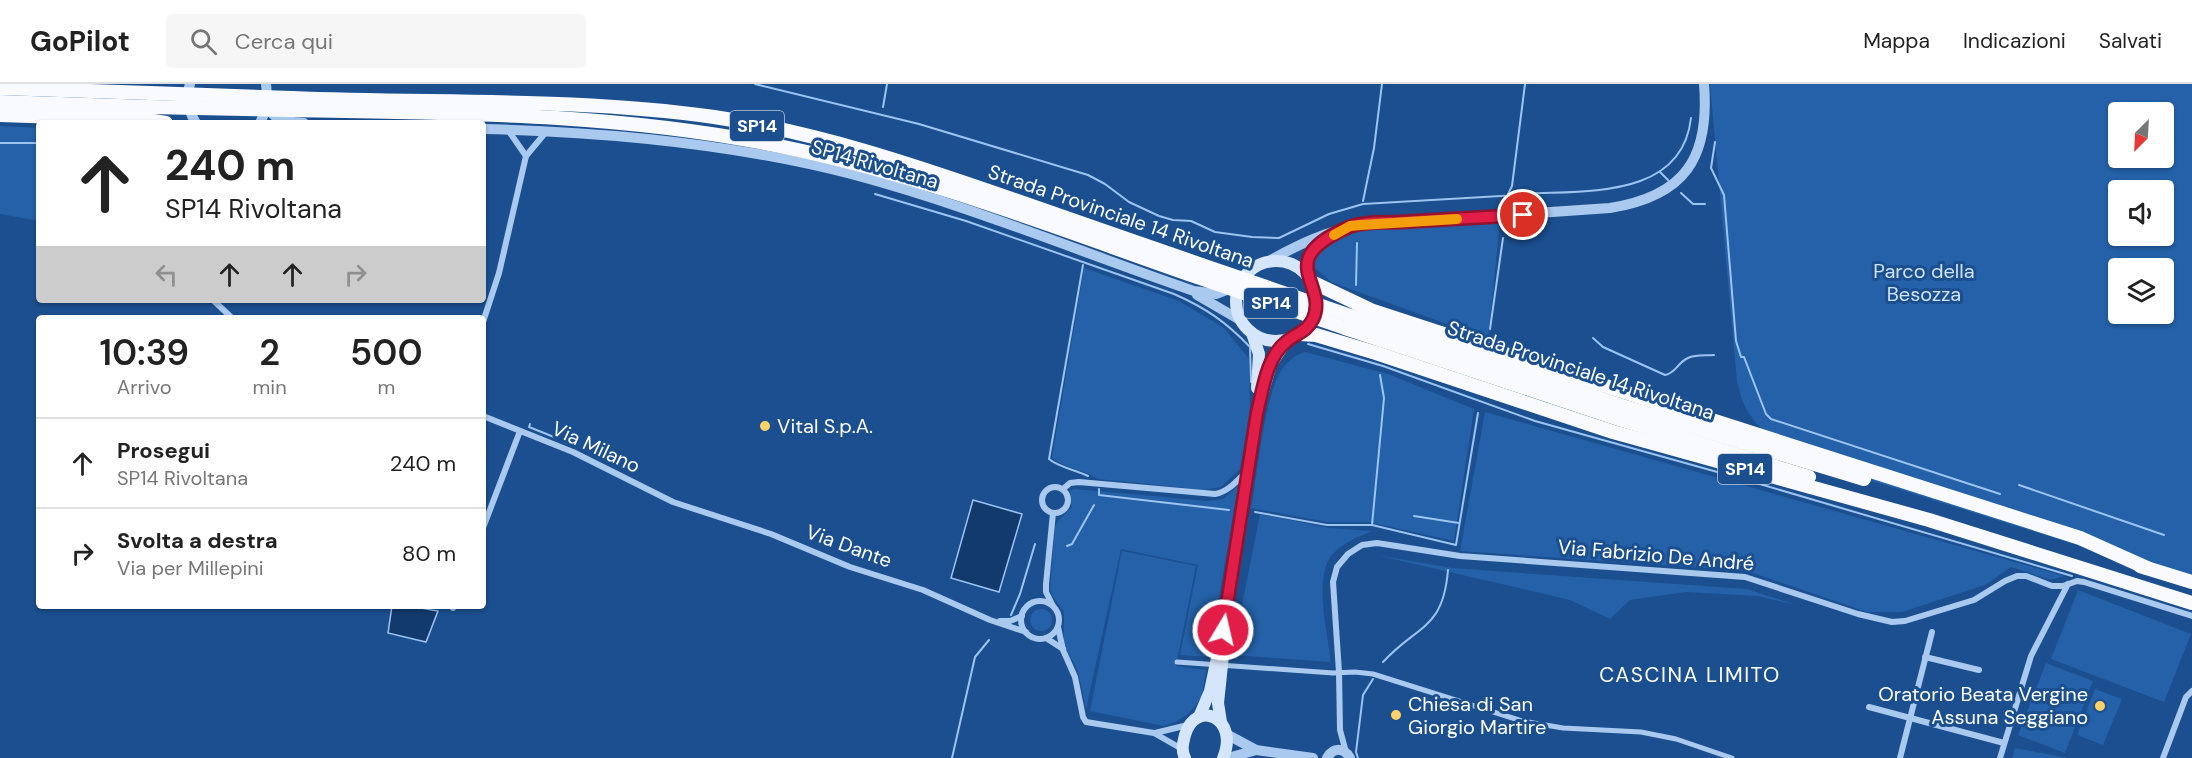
<!DOCTYPE html>
<html lang="it">
<head>
<meta charset="utf-8">
<style>
  :root { --surface:#fff; --page:#f6f6f6; --text:#222; --muted:#767676; --line:#e0e0e0 }
  body { margin:0; font-family:"DM Sans",sans-serif; background:var(--page); color:var(--text); height:100vh; display:flex; flex-direction:column; font-size:22px; white-space:nowrap }
  * { box-sizing:border-box; margin:0 }
  p { font-size:20px; color:var(--muted) }
  .icon { flex:none; width:33px; height:33px; fill:none; stroke:currentColor; stroke-width:2; stroke-linecap:round; stroke-linejoin:round }
  .map { position:relative; flex:1; overflow:hidden }
  .side { position:absolute; left:36px; top:231px; width:450px; height:294px; display:flex; flex-direction:column; background:var(--surface); border-radius:6px; box-shadow:0 2px 4px #0004 }
  .side>* { flex:none }
  .hud { position:absolute; left:36px; top:36px; width:450px; height:183px; border-radius:6px; box-shadow:0 2px 4px #0004; background:#fff; color:var(--text); overflow:hidden }
  .needle { width:39px; rotate:204deg }
  .tools { position:absolute; left:2108px; top:18px; display:grid; gap:12px }
  .tools a { display:grid; place-items:center; width:66px; height:66px; border-radius:6px; background:var(--surface); box-shadow:0 2px 4px #0004; font-size:30px }
  .pin { position:absolute; display:grid; place-items:center; width:51px; height:51px; color:#fff; margin:-26px; border:3px solid #fff; border-radius:50%; box-shadow:0 2px 6px #0007 }
  .me { position:absolute; width:66px; margin:-33px; rotate:9deg; stroke-linejoin:round; filter:drop-shadow(0 0 4px #0008) }
  .turn { display:flex; align-items:center; gap:21px; height:126px; padding:0 30px; font-size:27px }
  .turn .icon { width:78px; height:78px; stroke-width:2.5 }
  .turn b { display:block; font-size:42px; line-height:51px }
  .lanes { display:flex; align-items:center; height:57px; padding:0 30px; background:#0003; justify-content:center; gap:30px; direction:ltr }
  .lanes .off { opacity:.35 }
  .eta { display:flex; justify-content:space-evenly; align-items:center; height:102px; text-align:center }
  .eta b { font-size:36px; font-weight:600; line-height:42px }
  ul { padding:0; list-style:none }
  li { display:flex; align-items:center; gap:18px; height:90px; padding:0 30px; border-top:2px solid var(--line) }
  li div { flex:1 }
  li b { display:block; font-size:22px }
  li em { font-style:normal }
  header { display:flex; align-items:center; gap:36px; box-sizing:border-box; height:84px; padding:0 30px; background:var(--surface); border-bottom:2px solid var(--line) }
  header strong { font-size:28px }
  nav { display:flex; gap:33px; margin-inline-start:auto; font-size:21px }
  .search { width:420px; height:54px; background:var(--page); display:flex; align-items:center; gap:15px; box-sizing:border-box; padding:0 21px; border-radius:6px; color:var(--muted); font-size:22px }
  .map>svg:first-child { display:block }
  .green { fill:#2461a8; fill-rule:evenodd }
  .water { fill:#123a6d; stroke:#9cc4f0; stroke-width:1.5 }
  .lines { fill:none; stroke-linecap:round; stroke-linejoin:round }
  .stream { stroke:#9cc4f0; stroke-width:2 }
  .pedestrian { stroke:#a9c9ee; stroke-width:5 }
  .minor { stroke:#a9c9ee; stroke-width:6 }
  .tertiary { stroke:#a9c9ee; stroke-width:10 }
  .secondary { stroke:#d6e6fa; stroke-width:12 }
  .trunk { stroke:#f8faff; stroke-width:14 }
  .trunk-bridge { stroke:#f8faff; stroke-width:14 }
  .route-casing { stroke:#92132f; stroke-width:15 }
  .route { stroke:#e11d48; stroke-width:10 }
  .slow { stroke:#f59e0b; stroke-width:10 }
  .poi-dot { fill:#ffd166; stroke:#1b4f8f; stroke-width:2 }
  .labels { text-anchor:middle; dominant-baseline:central; stroke-width:6; stroke-linejoin:round; paint-order:stroke }
  .shield { fill:#1b4f8f; stroke:#bbcadd; stroke-width:1.5 }
  .shield-label { font-size:18px; font-weight:bold; fill:#fff }
  .street-label { font-size:20px; fill:#fff; stroke:#1b4f8f }
  .park-label { font-size:20px; fill:#cfe3fa; stroke:#1b4f8f }
  .poi-label { font-size:20px; fill:#fff; stroke:#1b4f8f; text-anchor:start }
  .neighbourhood-label { font-size:21px; letter-spacing:1.5px; fill:#fff; stroke:#1b4f8f }
</style>
</head>
<body>
<header>
<strong>GoPilot</strong>
<div class="search"><svg class="icon" aria-label="search" viewBox="0 0 24 24"><circle cx="10" cy="10" r="6"/><path d="M15 15l6 6"/></svg>Cerca qui</div>
<nav><a>Mappa</a><a>Indicazioni</a><a>Salvati</a></nav>
</header>
<div class="map">
<svg width="2192" height="674" viewBox="0 0 2192 674">
  <rect width="100%" height="100%" fill="#1b4f8f"/>
  <g class="green">
    <path d="M1710 0H2192V497L1856 392 1763 346C1747 332 1741 316 1737 297ZM2118 28H2163V74H2118ZM2118 106H2163V152H2118ZM2118 184H2163V230H2118Z"/>
    <polygon points="0,42 39,44 39,137 0,130"/>
    <polygon points="1500,138 1488,255 1331,198 1315,184 1315,169 1326,160 1352,146"/>
    <path d="M1084 184 1179 217 1224 244 1249 275 1250 324 1240 385 1221 403 1204 406 1098 395C1084 386 1065 384 1052 374Z"/>
    <path d="M1305 268 1388 290 1474 325 1454 457 1368 438H1327L1251 424C1258 386 1263 326 1278 292 1284 280 1294 271 1305 268Z"/>
    <polygon points="1485,328 2064,492 2051,496 2011,483 1985,501 1902,528 1867,528 1747,487 1460,467"/>
    <polygon points="1238,402 1209,573 1180,571 1198,481 1121,465 1086,625 1078,587 1064,561 1064,528 1053,513 1050,505 1055,443 1058,437 1072,423 1069,407 1075,405 1208,417 1223,415"/>
    <path d="M1260 430 1329 444 1373 447C1357 453 1343 459 1332 471 1313 493 1328 551 1331 578L1232 571Z"/>
    <polygon points="1122,467 1196,482 1176,582 1206,586 1202,612 1196,621 1187,631 1175,638 1164,642 1090,627"/>
    <polygon points="1376,471 1452,484 1747,505 1796,521 1757,512 1686,508 1630,516 1610,535 1570,516"/>
    <polygon points="2078,506 2191,550 2164,618 2051,575"/>
    <circle cx="1041" cy="536" r="11"/>
    <polygon points="2046,579 2093,597 2065,669 2018,651"/>
    <polygon points="2095,605 2122,615 2103,661 2077,651"/>
    <polygon points="2015,664 2068,674 2012,674"/>
  </g>
  <g class="water">
    <polygon points="973,416 1022,430 999,508 951,494"/>
    <polygon points="392,522 409,522 438,527 426,558 388,549"/>
  </g>
  <g class="lines">
    <g class="stream">
      <polyline points="755,0 919,40 1088,91 1105,100 1129,118 1159,132 1173,136 1191,137 1215,148 1252,153 1279,154 1329,130 1363,120 1518,111"/>
      <polyline points="883,23 887,0"/>
      <polyline points="1715,58 1711,84 1724,111 1736,257 1741,273 1744,273 1766,330 1771,335 2000,410"/>
      <polyline points="0,59 39,59"/>
      <polyline points="1660,88 1668,96"/>
      <polyline points="1681,109 1693,120 1705,120"/>
      <path d="M875 110 966 137 1174 210C1206 224 1226 238 1250 263L1251 298"/>
      <polyline points="1508,110 1512,102 1525,0"/>
      <path d="M1526 110C1586 106 1682 115 1691 34"/>
      <polyline points="1363,117 1374,64 1382,0"/>
      <path d="M1083 181 1049 375C1058 383 1076 386 1088 392"/>
      <polyline points="1356,201 1357,159"/>
      <polyline points="1490,245 1503,154"/>
      <path d="M1593 254 1603 263 1665 291C1676 289 1678 278 1688 274 1696 270 1706 272 1714 271"/>
      <polyline points="1308,260 1383,282 1535,337 1753,398 2072,492"/>
      <polyline points="530,340 529,343 554,353"/>
      <polyline points="563,357 570,360"/>
      <polyline points="2019,401 2164,451"/>
      <polyline points="1099,405 1099,411 1229,426"/>
      <polyline points="1255,428 1327,441 1372,441 1456,461 1478,329"/>
      <polyline points="1414,432 1459,439"/>
      <polyline points="1372,441 1384,314 1380,291"/>
      <polyline points="1067,462 1072,460 1094,421"/>
      <polyline points="1011,531 1020,510 1035,460"/>
      <path d="M1383 578C1418 540 1443 546 1448 486"/>
      <polyline points="952,674 975,573 989,556"/>
      <polyline points="1358,674 1356,668 1363,611 1373,595"/>
    </g>
    <polyline class="pedestrian" points="1177,578 1333,589 1355,588 1373,590 1522,637 1563,644 1641,648 1676,655 1732,674"/>
    <g class="minor">
      <polyline points="508,46 526,72"/>
      <polyline points="213,216 232,234"/>
      <polyline points="483,238 499,189 526,72 546,48"/>
      <polyline points="483,332 573,368 673,418 771,450 850,483 923,506 990,536 1026,548"/>
      <circle cx="1055" cy="416" r="13"/>
      <path d="M1063 405 1070 399 1079 398 1215 410C1228 408 1237 397 1246 388"/>
      <polyline points="483,444 520,347"/>
      <circle cx="1040" cy="536" r="19"/>
      <polyline points="1053,522 1046,508 1046,500 1053,429"/>
      <polyline points="453,524 453,522"/>
      <polyline points="1000,537 1010,537 1022,532"/>
      <polyline points="1058,543 1063,566 1075,593 1083,633 1086,638 1154,649 1182,665"/>
      <polyline points="1046,554 1063,565"/>
      <polyline points="1925,573 1979,586"/>
      <polyline points="1869,623 2004,659"/>
      <polyline points="1155,649 1188,641"/>
      <polyline points="1346,668 1340,646 1339,588 1333,498 1337,483 1348,470 1362,461 1377,459 1460,472 1745,493 1858,530 1892,538 1905,537 1974,516 2005,497 2017,492 2026,492 2052,502 2063,502 2077,497 2084,498 2192,532"/>
      <polyline points="1900,674 1932,548"/>
      <polyline points="2000,674 2031,572 2068,500"/>
      <polyline points="2163,674 2186,613 2192,607"/>
    </g>
    <g class="tertiary">
      <path d="M190 0C185 14 188 27 196 39"/>
      <path d="M268 21C272 38 290 38 304 39"/>
      <polyline points="260,39 268,21 266,0"/>
      <path d="M483 45C606 48 731 59 851 90 968 121 1080 168 1194 207L1216 210 1234 203"/>
      <path d="M1269 177C1299 160 1327 147 1361 141L1610 124C1685 112 1710 74 1704 0"/>
      <path d="M1310 196C1304 173 1315 162 1334 151"/>
      <polyline points="1197,211 1240,236"/>
      <polyline points="1228,651 1256,666 1313,674"/>
      <polyline points="1228,674 1256,666"/>
      <path d="M1327 674C1333 663 1344 663 1350 674"/>
    </g>
    <g class="secondary">
      <circle cx="1276" cy="217" r="40"/>
      <polyline points="1252,249 1259,270 1257,304"/>
      <polyline points="1199,633 1210,607 1223,546 1257,329 1271,280 1287,256"/>
      <polyline points="1221,638 1218,619 1224,562"/>
      <path d="M1185 674C1181 666 1183 659 1185 651 1196 614 1240 634 1223 674"/>
    </g>
    <g class="trunk">
      <polyline points="0,4 150,9"/>
      <path d="M292 14C433 20 574 13 714 33 817 48 914 81 1012 115 1075 137 1139 159 1202 181"/>
      <polyline points="0,18 149,23"/>
      <path d="M291 26C453 29 620 29 779 62 923 91 1059 145 1197 193"/>
      <polyline points="0,31 147,36 166,39"/>
      <polyline points="1312,198 1373,227 1468,258 2080,454 2147,484"/>
      <polyline points="1351,232 1622,322 1864,395"/>
      <polyline points="1345,244 1619,335 1809,393"/>
      <polyline points="1300,250 1316,251 1376,269 1613,348 1929,436 2192,519"/>
      <polyline points="2140,482 2192,498"/>
    </g>
    <g class="trunk-bridge">
      <polyline points="150,9 292,14"/>
      <polyline points="149,23 291,26"/>
      <polyline points="1202,181 1351,232"/>
      <polyline points="1197,193 1345,244"/>
    </g>
  </g>
  <g class="lines">
    <g class="route-casing">
      <path id="route" d="M1223 546 1257 329C1263 306 1266 274 1286 258 1296 249 1306 249 1313 235 1324 211 1301 193 1309 173 1315 159 1337 148 1349 143 1364 137 1384 139 1399 138 1441 136 1482 133 1523 131"/>
    </g>
    <use href="#route" class="route"/>
    <polyline class="slow" points="1334,151 1350,142 1361,141 1457,135"/>
  </g>
  <g class="poi-dot">
    <circle cx="765" cy="342" r="6"/>
    <circle cx="2100" cy="622" r="6"/>
    <circle cx="1396" cy="631" r="6"/>
  </g>
  <g class="labels">
    <g class="shield">
      <rect x="730" y="27" width="54" height="30" rx="4.5"/>
      <rect x="1244" y="204" width="54" height="30" rx="4.5"/>
      <rect x="1718" y="370" width="54" height="30" rx="4.5"/>
    </g>
    <g class="shield-label">
      <text x="757" y="42">SP14</text>
      <text x="1271" y="219">SP14</text>
      <text x="1745" y="385">SP14</text>
    </g>
    <g class="street-label">
      <text transform="translate(875 80) rotate(16)">SP14 Rivoltana</text>
      <text transform="translate(1121 132) rotate(19)">Strada Provinciale 14 Rivoltana</text>
      <text transform="translate(1581 286) rotate(18)">Strada Provinciale 14 Rivoltana</text>
      <text transform="translate(596 363) rotate(25)">Via Milano</text>
      <text transform="translate(849 462) rotate(20)">Via Dante</text>
      <text transform="translate(1656 471) rotate(5)">Via Fabrizio De André</text>
    </g>
    <g class="park-label">
      <text x="1924" y="187">Parco della<tspan x="1924" dy="23">Besozza</tspan></text>
    </g>
    <g class="poi-label">
      <text x="777" y="342">Vital S.p.A.</text>
      <text x="2088" y="610" text-anchor="end">Oratorio Beata Vergine<tspan x="2088" dy="23">Assuna Seggiano</tspan></text>
      <text x="1408" y="620">Chiesa di San<tspan x="1408" dy="23">Giorgio Martire</tspan></text>
    </g>
    <g class="neighbourhood-label">
      <text x="1690" y="591">CASCINA LIMITO</text>
    </g>
  </g>
</svg>
<div class="tools">
<a><svg class="needle" viewBox="-14 -14 28 28"><path d="M0-13l5 13h-10z" fill="#e53935"/><path d="M0 13l5-13h-10z" fill="#767676"/></svg></a>
<a><svg class="icon" aria-label="sound" viewBox="0 0 24 24"><path d="M4 9h4l5-4v14l-5-4H4zM17 9q2 3 0 6"/></svg></a>
<a><svg class="icon" aria-label="layers" viewBox="0 0 24 24"><path d="M12 4l9 5-9 5-9-5zM3 14l9 5 9-5"/></svg></a>
</div>
<div class="pin" style="left:1523px;top:131px;background:#d93025"><svg class="icon" aria-label="arrive" viewBox="0 0 24 24"><path d="M6 21V4h12l-3 4 3 4H6"/></svg></div>
<svg class="me" style="left:1223px;top:546px" viewBox="-20 -20 40 40"><circle r="17" fill="#e11d48" stroke="#fff" stroke-width="3"/><path d="M0-11L8 9 0 5-8 9z" fill="#fff"/></svg>
<div class="hud">
<div class="turn"><svg class="icon" aria-label="ahead" viewBox="0 0 24 24"><path d="M12 20V5M6 11l6-6 6 6"/></svg><div><b>240 m</b>SP14 Rivoltana</div></div>
<div class="lanes"><svg class="icon off" aria-label="left" viewBox="0 0 24 24"><path d="M17 20v-9H6M10 6l-5 5 5 5"/></svg><svg class="icon" aria-label="ahead" viewBox="0 0 24 24"><path d="M12 20V5M6 11l6-6 6 6"/></svg><svg class="icon" aria-label="ahead" viewBox="0 0 24 24"><path d="M12 20V5M6 11l6-6 6 6"/></svg><svg class="icon off" aria-label="right" viewBox="0 0 24 24"><path d="M7 20v-9h11M14 6l5 5-5 5"/></svg></div>
</div>
<section class="side">
<div class="eta">
<div><b>10:39</b><p>Arrivo</p></div>
<div><b>2</b><p>min</p></div>
<div><b>500</b><p>m</p></div>
</div>
<ul>
<li><svg class="icon" aria-label="ahead" viewBox="0 0 24 24"><path d="M12 20V5M6 11l6-6 6 6"/></svg><div><b>Prosegui</b><p>SP14 Rivoltana</p></div><em>240 m</em></li>
<li><svg class="icon" aria-label="right" viewBox="0 0 24 24"><path d="M7 20v-9h11M14 6l5 5-5 5"/></svg><div><b>Svolta a destra</b><p>Via per Millepini</p></div><em>80 m</em></li>
</ul>
</section>
</div>
</body>
</html>
